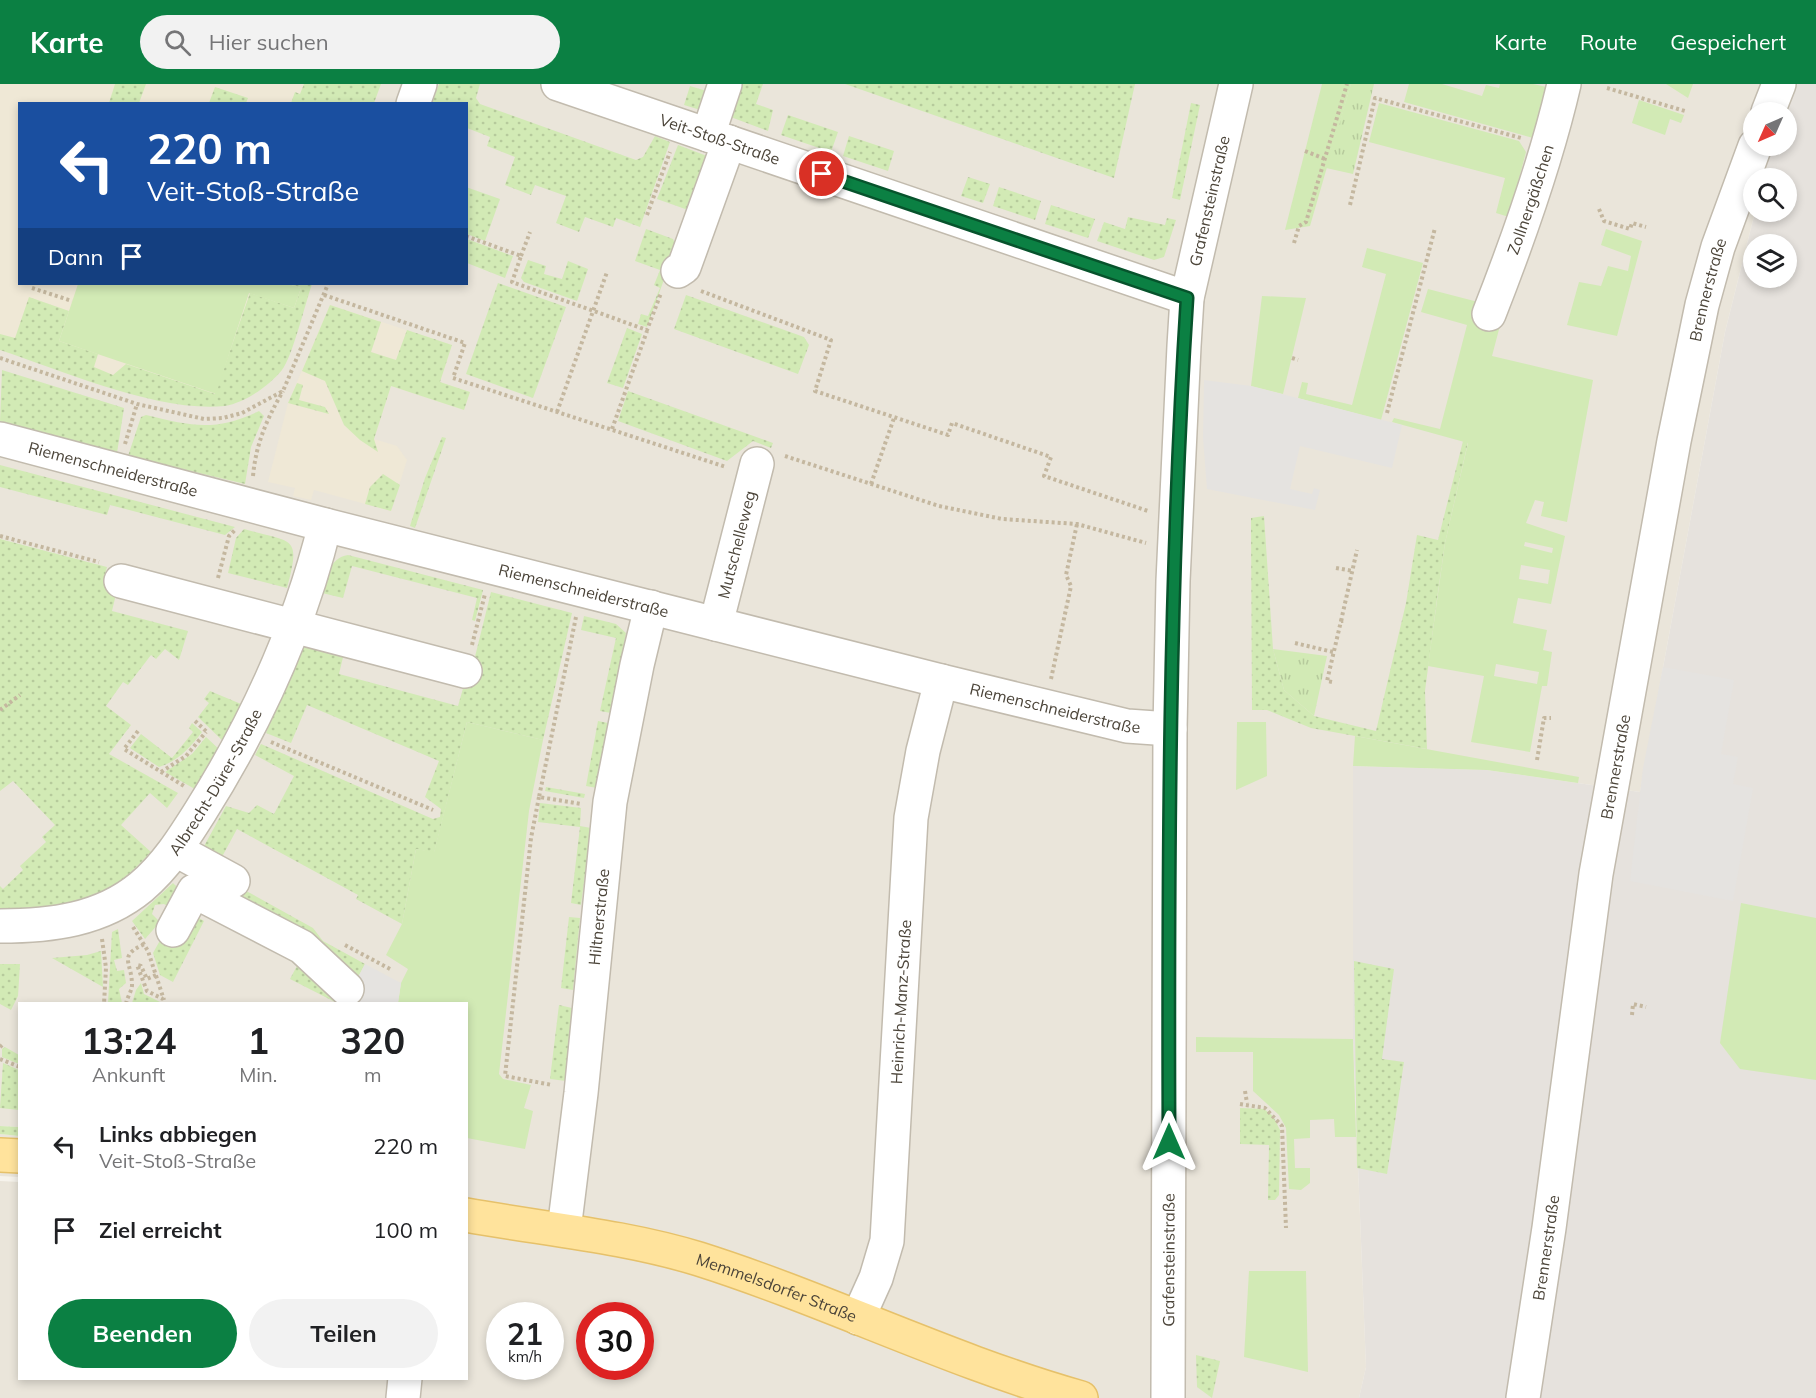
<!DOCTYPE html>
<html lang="de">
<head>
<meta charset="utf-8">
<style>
  :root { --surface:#fff; --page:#f2f2f2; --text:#202124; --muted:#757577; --accent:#0b8043 }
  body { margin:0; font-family:Mulish,sans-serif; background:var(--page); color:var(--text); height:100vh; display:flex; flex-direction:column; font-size:22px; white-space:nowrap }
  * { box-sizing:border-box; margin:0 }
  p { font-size:20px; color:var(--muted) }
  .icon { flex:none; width:33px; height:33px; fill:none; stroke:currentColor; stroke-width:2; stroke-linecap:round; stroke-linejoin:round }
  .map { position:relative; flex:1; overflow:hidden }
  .side { position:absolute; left:18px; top:918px; width:450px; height:378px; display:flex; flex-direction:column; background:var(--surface); border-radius:0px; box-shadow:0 3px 9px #0003 }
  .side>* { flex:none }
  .hud { position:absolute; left:18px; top:18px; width:450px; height:183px; border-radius:0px; box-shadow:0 3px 9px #0003; background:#1a4fa0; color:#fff; overflow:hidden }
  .needle { width:39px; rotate:225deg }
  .tools { position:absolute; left:1743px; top:18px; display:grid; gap:12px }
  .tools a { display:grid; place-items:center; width:54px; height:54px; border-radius:50%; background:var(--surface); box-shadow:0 3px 9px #0003; font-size:30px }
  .speed { position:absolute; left:486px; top:1218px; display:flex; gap:12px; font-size:30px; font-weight:700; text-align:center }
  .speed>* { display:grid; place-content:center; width:78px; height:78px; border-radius:50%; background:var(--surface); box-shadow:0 3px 9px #0003; line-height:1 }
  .speed small { font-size:15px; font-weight:400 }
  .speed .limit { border:9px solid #d22; background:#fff; color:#111 }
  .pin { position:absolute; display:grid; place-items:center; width:51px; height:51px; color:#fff; margin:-26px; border:3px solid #fff; border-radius:50%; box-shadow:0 2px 6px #0007 }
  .me { position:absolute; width:66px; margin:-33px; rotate:0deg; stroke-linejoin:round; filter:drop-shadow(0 0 4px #0008) }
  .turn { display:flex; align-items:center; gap:21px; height:126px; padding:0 30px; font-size:27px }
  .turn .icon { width:78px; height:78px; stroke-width:2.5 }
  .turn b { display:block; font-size:42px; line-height:51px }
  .then { display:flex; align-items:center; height:57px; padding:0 30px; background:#0003; gap:12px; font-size:22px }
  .eta { display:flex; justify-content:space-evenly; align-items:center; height:102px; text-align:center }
  .eta b { font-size:36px; font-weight:700; line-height:42px }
  .action { display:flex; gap:12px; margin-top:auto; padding:12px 30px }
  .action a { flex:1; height:69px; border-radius:36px; background:var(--accent); color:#fff; font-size:24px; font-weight:700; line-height:69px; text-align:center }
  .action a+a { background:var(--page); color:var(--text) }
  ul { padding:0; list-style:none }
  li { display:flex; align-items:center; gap:18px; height:84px; padding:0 30px }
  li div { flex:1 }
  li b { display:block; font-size:22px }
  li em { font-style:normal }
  header { display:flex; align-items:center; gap:36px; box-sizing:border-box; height:84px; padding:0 30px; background:var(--accent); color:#fff }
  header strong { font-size:28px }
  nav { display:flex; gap:33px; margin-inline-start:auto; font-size:21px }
  .search { width:420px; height:54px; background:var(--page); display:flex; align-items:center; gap:15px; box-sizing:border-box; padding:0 21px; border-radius:33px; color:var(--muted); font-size:22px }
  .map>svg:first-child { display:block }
  .residential { fill:#eae5da; fill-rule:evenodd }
  .industrial { fill:#e6e2dd; fill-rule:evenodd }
  .education { fill:#efe8d6 }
  .grass { fill:url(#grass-dots) }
  .park { fill:url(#park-tufts) }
  .garden { fill:#d2eab5; fill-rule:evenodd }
  .parking { fill:#e5e3e0 }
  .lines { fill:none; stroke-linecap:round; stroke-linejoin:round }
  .minor-casing { stroke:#c2bbae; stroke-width:36 }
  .major-casing { stroke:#e6c16a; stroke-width:36 }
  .path { stroke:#c4b79f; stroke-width:4; stroke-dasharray:3 3; stroke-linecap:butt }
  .minor { stroke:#fff; stroke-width:33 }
  .major { stroke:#ffe39c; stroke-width:33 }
  .route-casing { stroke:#07532c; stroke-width:15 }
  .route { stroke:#0b8043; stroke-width:10 }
  .labels { text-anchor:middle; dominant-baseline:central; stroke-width:5; stroke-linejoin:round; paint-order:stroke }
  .street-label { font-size:16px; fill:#4b4439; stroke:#fff }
</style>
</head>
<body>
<header>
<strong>Karte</strong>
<div class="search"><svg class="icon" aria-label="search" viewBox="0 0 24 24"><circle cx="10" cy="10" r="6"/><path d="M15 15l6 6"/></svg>Hier suchen</div>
<nav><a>Karte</a><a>Route</a><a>Gespeichert</a></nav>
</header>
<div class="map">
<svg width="1816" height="1314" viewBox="0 0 1816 1314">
  <defs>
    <pattern id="grass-dots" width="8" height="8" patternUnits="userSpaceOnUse" patternTransform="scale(1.5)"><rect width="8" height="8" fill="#d2eab5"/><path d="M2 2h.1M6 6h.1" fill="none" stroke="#b6ca9c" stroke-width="1.8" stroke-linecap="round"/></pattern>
    <pattern id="park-tufts" width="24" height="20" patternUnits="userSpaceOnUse" patternTransform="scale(1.5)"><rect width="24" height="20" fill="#d2eab5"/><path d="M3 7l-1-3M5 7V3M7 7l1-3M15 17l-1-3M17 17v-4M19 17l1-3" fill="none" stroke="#b6ca9c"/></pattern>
  </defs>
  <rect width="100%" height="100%" fill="#f6f3ec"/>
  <g class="residential">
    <path d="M0 0H1790L1754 28V62H1771L1763 94H1754L1755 128 1725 248 1640 708 1487 686 1353 682V956L1366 1283 1359 1314H0V1097L19 1098 20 1294H466V920H20L19 1043 0 1042ZM20 20H466V200H20ZM500 1232H550V1282H500ZM590 1232H640V1282H590Z"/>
    <polygon points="0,1050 19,1052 19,1093 0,1092"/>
  </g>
  <path class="industrial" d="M1790 0H1816V1314H1359L1366 1283 1353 956V682L1487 686 1640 708 1725 248 1755 128H1786V94H1763L1771 62H1786V28H1779ZM1754 160H1786V194H1754Z"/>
  <g class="education">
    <polygon points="0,0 381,0 374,19 20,20 20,200 312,200 283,285 263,303 228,321 148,313 0,266"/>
    <polygon points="330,221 452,261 440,298 470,308 464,326 391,302 374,355 397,362 407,376 391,427 314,406 311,416 293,412 295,404 268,398 288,319"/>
  </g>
  <g class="grass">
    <polygon points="115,0 146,0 139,19 109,19"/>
    <polygon points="304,0 381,0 374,19 291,19 295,8 300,10"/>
    <polygon points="439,0 480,0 476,14 480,20 636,76 643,73 655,52 670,58 640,143 616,134 613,143 585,133 579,148 556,139 566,112 535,101 531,111 505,101 515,73 487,62 490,53 467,44 466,20 432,19"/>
    <polygon points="733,0 763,0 756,20 773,26 768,47 728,32"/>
    <polygon points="845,0 1135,0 1114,94"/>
    <polygon points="690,2 710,8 707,28 684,21"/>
    <polygon points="215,3 248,14 246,19 209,19"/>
    <polygon points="1191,19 1200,21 1180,116 1172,114"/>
    <polygon points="788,31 838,48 831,68 781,51"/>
    <polygon points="849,52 894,67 888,87 843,72"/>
    <polygon points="678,61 707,72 688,126 657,115"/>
    <polygon points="968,93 990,100 983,119 961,112"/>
    <polygon points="466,103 500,115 485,157 467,150"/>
    <polygon points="999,103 1041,117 1035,136 993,122"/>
    <polygon points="1051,121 1095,135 1088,154 1045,140"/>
    <polygon points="1128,133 1165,141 1167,134 1176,136 1164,173 1154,176 1097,157 1104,138 1125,145"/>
    <polygon points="646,145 673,155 676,162 647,243 638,240 641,230 648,232 660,204 654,201 660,186 635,177"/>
    <polygon points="467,155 513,172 505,194 467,179"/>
    <polygon points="528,176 546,182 544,190 562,195 568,177 588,185 577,217 524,198 521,194"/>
    <polygon points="498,199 566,223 533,314 466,290"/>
    <path d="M288 200H312C306 217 292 274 282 286 270 301 245 319 225 322 160 329 63 287 0 266V250L15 254 29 213 69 227 59 257 98 270 94 283 113 291 126 280 215 310 250 209 294 224 301 204Z"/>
    <polygon points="686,211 804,253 809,261 798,290 674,245"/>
    <polygon points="330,221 381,238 371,268 396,276 407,246 452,261 440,298 470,308 464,326 391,302 374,355 378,368 360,356 344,341 325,297 302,287"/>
    <polygon points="627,244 642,250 623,304 607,299"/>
    <polygon points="2,286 124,324 117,369 0,338"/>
    <polygon points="297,299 303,301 299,316 325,323 329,330 288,319"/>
    <polygon points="628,307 773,359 771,364 753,357 727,377 618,337"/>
    <path d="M259 327 264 332 251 363 245 400 128 372 141 333 146 331C192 342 215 348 259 327Z"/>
    <polygon points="442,353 446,354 415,444 410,442 425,394"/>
    <polygon points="1463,357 1468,358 1445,459 1437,515 1425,607 1427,665 1311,644 1267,626 1252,626 1251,434 1264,432 1273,565 1284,606 1314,632 1376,647 1406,519 1417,451 1438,456"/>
    <polygon points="0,381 235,443 225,451 110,421 107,431 0,403"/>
    <polygon points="383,390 400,401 391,427 365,420 370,403"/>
    <path d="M244 445C294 459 301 451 287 504L228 489 236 454Z"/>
    <path d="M0 455 107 483 104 494 117 506 112 527 188 547 179 576 165 565 156 575 151 571 128 601 123 598 106 622 131 641 109 670 178 709 167 724 150 709 121 741 151 768C111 810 95 819 37 823 25 824 13 827 0 826V802L3 805 23 786 20 782 46 758 42 753 55 741 13 697 0 707Z"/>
    <path d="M348 471 483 506 475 537 472 536 477 514 352 482 343 514 322 509C327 493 329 474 348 471Z"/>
    <polygon points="491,508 572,529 543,656 467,638 434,769 416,765 402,840 356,815 358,811 237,745 217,782 203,764 226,722 249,729 257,721 274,730 294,692 255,671 261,660 426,732 433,735 440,733 441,725 425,713 439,677 307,621 291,659 266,649 303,559 344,569 339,590 458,622 464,601 468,601"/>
    <polygon points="584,532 616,540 626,549 611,629 600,627 616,554 581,546"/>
    <polygon points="210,607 241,620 225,659 198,633 209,619 204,615"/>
    <polygon points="598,637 608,639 597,704 586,702"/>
    <path d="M192 639 202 648C190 664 178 677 159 683L130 664 141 650 172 674 193 648 189 644Z"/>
    <polygon points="206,653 221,667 200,708 165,688 192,670"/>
    <polygon points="546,703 585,710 584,714 545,707"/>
    <polygon points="540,719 581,724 580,742 591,744 581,821 571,819 580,743 538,738"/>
    <polygon points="211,791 250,809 313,844 323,857 365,880 357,895 280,843"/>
    <polygon points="173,799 182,808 169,823 164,820 155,821 152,830 160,838 145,855 132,837"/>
    <polygon points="197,833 204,837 173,898 160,891 153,869 163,851 182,861"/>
    <polygon points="569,833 580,834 573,906 561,904"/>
    <polygon points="118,845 122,874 114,876 117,887 124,886 126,899 119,905 122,919 108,919 112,848"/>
    <polygon points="101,867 103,903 52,874 87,871"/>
    <polygon points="1354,877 1394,885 1382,975 1404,978 1387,1090 1357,1084"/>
    <polygon points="299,878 339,907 335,918 290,895"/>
    <polygon points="0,880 20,880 18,912 11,926 0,920"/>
    <polygon points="141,899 144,910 162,919 132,919 136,906"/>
    <polygon points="559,921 572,924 566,997 550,995"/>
    <polygon points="5,963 19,971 19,980 2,973 2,965"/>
    <polygon points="3,979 19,986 19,1026 0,1024"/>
    <polygon points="1240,1024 1264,1025 1273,1032 1280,1046 1279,1111 1275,1116 1268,1116 1269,1061 1240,1060"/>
    <polygon points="0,1042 19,1043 19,1052 0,1050"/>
    <polygon points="1196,1271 1220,1277 1212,1314 1197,1303"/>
  </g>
  <g class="park">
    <polygon points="1351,0 1374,0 1353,90 1326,84"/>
    <polygon points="1273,565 1327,572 1314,632 1284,606"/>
  </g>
  <g class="garden">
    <polygon points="1322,0 1351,0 1310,142 1285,146"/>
    <polygon points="1409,0 1442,0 1482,12 1486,1 1499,4 1500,0 1533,0 1551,4 1537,55 1404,18"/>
    <polygon points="1666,0 1693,0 1688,14"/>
    <polygon points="1639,16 1684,31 1681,39 1670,35 1665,51 1632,39"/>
    <polygon points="1379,19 1519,57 1526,68 1509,133 1496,129 1505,94 1369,58"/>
    <polygon points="1606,145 1642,157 1617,252 1567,241 1579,198 1601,202 1608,182 1628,187 1631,172 1601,161"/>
    <polygon points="1367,164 1423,179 1381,336 1298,314 1302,298 1308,299 1306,310 1352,321 1386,190 1362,183"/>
    <polygon points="78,200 288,200 301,204 294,224 249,209 216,310 59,257"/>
    <path d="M1428 205 1482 219 1502 234 1492 272 1593 296 1567 438 1541 432 1544 418 1535 416 1526 439 1565 452 1551 520 1518 514 1513 539 1547 546 1543 566 1552 568 1547 602H1542L1530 668 1471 658 1484 592 1428 582 1445 459 1468 359 1392 338 1394 334 1440 345 1467 241 1421 228ZM1525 458 1553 464 1552 469 1524 462ZM1521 481 1550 486 1548 500 1519 495ZM1496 580 1539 588 1537 600 1494 592Z"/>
    <polygon points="1262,212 1306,214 1283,310 1251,302"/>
    <polygon points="467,638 543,656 529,727 499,990 503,995 531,1001 524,1024 533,1027 525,1065 467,1054 466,920 398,919 401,899 408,885 386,871 402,840 416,765 434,768"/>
    <polygon points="1237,638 1266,638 1267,692 1236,706"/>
    <polygon points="1355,652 1579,693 1578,699 1487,686 1353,682"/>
    <polygon points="1741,819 1816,834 1816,996 1740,985 1720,959"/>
    <polygon points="1196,953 1353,955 1356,1053 1335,1053 1334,1035 1310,1036 1310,1054 1294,1055 1295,1084 1310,1084 1310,1099 1301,1106 1289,1105 1286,1044 1279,1031 1253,1007 1253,968 1196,968"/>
    <polygon points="1249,1187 1306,1187 1308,1288 1244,1273"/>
  </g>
  <g class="parking">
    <polygon points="1204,296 1251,302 1402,341 1392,384 1300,362 1290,405 1312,410 1314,404 1320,406 1315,426 1207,405 1203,354"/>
    <polygon points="1663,583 1734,596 1721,670 1738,673 1733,700 1753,704 1733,817 1630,797 1643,684"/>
    <polygon points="365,880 401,899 398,919 344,920"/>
  </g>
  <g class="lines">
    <g class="minor-casing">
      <g id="minor">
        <path id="s1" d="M558 0 1187 214"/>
        <polyline points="413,20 420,0"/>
        <polyline points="1768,28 1779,0"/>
        <polyline points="708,51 725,0"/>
        <polyline points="678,187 684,183 729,58"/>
        <path id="s2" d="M1489 230C1518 156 1546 78 1564 0"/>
        <path id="s3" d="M0 355 325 441 941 597 1127 642 1170 645"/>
        <polyline points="121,497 465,587"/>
        <path id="s4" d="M716 540 757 380"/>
        <polyline points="176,766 233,797"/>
        <path id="s5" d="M0 842C51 842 101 836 141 803 166 782 183 755 200 728 255 641 300 542 325 441"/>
        <polyline points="173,846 194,807 302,863 347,905"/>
        <path id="s6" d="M564 1146 581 1009 610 718 637 581 651 523"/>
        <path id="s7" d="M858 1234 876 1194 887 1157 911 734 923 667 941 597"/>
        <polyline points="403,1314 405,1294"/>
        <path id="s8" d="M1168 1314 1170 645 1173 497 1184 262 1187 214 1236 0"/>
        <path id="s9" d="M1523 1314 1549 1144 1596 790 1674 357 1702 221 1718 163 1755 62"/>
      </g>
    </g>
    <g class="major-casing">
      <g id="major">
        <polyline points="0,1071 20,1072"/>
        <path id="s10" d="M466 1131C544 1145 624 1152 699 1175 828 1216 950 1277 1081 1314"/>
      </g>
    </g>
    <g class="path">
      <polyline points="1607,4 1685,27"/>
      <polyline points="1305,67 1325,75"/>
      <polyline points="1350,121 1375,14 1521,54"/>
      <polyline points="1599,125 1604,137 1630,145 1632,139 1646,143"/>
      <polyline points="647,131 670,68"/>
      <polyline points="466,152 521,172 512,198 647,246 661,209"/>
      <polyline points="1294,159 1299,142 1306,138 1347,0"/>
      <polyline points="521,172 530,148"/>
      <polyline points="32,204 72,217"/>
      <polyline points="701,207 831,256 815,307 948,351 952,339 1051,373 1044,392 1148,427"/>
      <polyline points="324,211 465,259 453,294 726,383"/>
      <polyline points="0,274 137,320 204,335 223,334 242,329 283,307 328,200"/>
      <polyline points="1292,274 1298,276"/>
      <polyline points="557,328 607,188"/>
      <polyline points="1387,329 1435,144"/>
      <polyline points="612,345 647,247"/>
      <polyline points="125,360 137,320"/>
      <polyline points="785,372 939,422 1002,435 1077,440 1146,459"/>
      <path d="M253 392C256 359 267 335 283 307"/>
      <polyline points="871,400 894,334"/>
      <polyline points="0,452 99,478"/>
      <polyline points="1336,484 1353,487"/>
      <polyline points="218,494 229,452 235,446"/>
      <polyline points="576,533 539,713 581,720"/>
      <polyline points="1341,537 1357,466"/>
      <polyline points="1295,559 1333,568"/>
      <polyline points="472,561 485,510"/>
      <polyline points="1051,595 1071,502 1066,491 1077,440"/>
      <polyline points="1332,598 1327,597 1341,537 1346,537"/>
      <polyline points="0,626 20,611"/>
      <polyline points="195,637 207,648"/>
      <polyline points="138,647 124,665 184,702"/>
      <polyline points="271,658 433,726"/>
      <polyline points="1537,676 1544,634 1551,634"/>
      <polyline points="161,688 186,672 206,648"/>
      <polyline points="539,713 531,754 505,992 552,1001"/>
      <polyline points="133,843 148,867 164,916"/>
      <polyline points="102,855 106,884 104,920"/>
      <polyline points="345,861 390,885"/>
      <polyline points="156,891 147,895 141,882 137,881 147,907 163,915"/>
      <path d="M126 920C127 913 132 907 132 901 132 878 117 872 145 860"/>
      <polyline points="1632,931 1633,920 1646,923"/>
      <polyline points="0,963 2,961"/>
      <polyline points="0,975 20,983"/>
      <polyline points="1245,1007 1247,1019"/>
      <polyline points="1240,1020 1265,1024 1282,1042 1286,1144"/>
    </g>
    <use href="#minor" class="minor"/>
    <use href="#major" class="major"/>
  </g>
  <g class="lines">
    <g class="route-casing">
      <path id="route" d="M822 90 1187 214C1169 495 1168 777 1169 1058"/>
    </g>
    <use href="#route" class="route"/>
  </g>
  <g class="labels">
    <g class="street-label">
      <text stroke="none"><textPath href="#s1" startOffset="171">Veit-Stoß-Straße</textPath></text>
      <text stroke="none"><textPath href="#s2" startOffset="122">Zollnergäßchen</textPath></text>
      <text stroke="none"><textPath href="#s8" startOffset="1200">Grafensteinstraße</textPath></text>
      <text stroke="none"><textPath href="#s9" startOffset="1124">Brennerstraße</textPath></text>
      <text stroke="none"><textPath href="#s3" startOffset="117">Riemenschneiderstraße</textPath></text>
      <text stroke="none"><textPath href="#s4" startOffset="82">Mutschelleweg</textPath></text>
      <text stroke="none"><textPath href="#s3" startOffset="603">Riemenschneiderstraße</textPath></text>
      <text stroke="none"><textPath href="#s3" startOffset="1089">Riemenschneiderstraße</textPath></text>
      <text stroke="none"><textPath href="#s9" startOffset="638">Brennerstraße</textPath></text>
      <text stroke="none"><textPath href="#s5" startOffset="279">Albrecht-Dürer-Straße</textPath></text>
      <text stroke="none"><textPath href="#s6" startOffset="315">Hiltnerstraße</textPath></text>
      <text stroke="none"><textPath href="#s7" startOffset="322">Heinrich-Manz-Straße</textPath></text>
      <text stroke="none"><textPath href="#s9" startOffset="152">Brennerstraße</textPath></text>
      <text stroke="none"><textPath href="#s8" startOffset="138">Grafensteinstraße</textPath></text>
      <text stroke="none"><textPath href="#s10" startOffset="320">Memmelsdorfer Straße</textPath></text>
    </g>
  </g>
</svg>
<div class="tools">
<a><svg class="needle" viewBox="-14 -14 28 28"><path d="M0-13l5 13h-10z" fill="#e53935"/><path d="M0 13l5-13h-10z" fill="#757577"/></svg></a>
<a><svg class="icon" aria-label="search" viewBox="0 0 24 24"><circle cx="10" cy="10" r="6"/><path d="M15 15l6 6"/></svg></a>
<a><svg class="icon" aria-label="layers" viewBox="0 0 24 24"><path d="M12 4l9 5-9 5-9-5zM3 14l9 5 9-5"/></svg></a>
</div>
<div class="speed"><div>21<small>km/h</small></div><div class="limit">30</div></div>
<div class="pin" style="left:822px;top:90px;background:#d93025"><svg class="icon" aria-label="arrive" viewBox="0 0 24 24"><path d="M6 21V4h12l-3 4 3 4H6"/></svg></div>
<svg class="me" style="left:1169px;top:1058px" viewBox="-20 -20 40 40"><path d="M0-17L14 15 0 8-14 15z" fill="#0b8043" stroke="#fff" stroke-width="4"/></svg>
<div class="hud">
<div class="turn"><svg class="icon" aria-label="left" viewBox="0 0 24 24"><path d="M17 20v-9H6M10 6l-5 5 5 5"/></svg><div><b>220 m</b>Veit-Stoß-Straße</div></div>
<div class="then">Dann<svg class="icon" aria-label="arrive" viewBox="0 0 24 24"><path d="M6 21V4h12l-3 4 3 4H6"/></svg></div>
</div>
<section class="side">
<div class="eta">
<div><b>13:24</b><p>Ankunft</p></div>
<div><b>1</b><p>Min.</p></div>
<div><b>320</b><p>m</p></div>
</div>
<ul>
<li><svg class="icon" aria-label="left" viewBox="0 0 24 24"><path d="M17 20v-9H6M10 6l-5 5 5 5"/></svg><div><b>Links abbiegen</b><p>Veit-Stoß-Straße</p></div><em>220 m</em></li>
<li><svg class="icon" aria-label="arrive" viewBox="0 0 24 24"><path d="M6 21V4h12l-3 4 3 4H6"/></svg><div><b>Ziel erreicht</b></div><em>100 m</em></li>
</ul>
<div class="action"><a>Beenden</a><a>Teilen</a></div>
</section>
</div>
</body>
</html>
